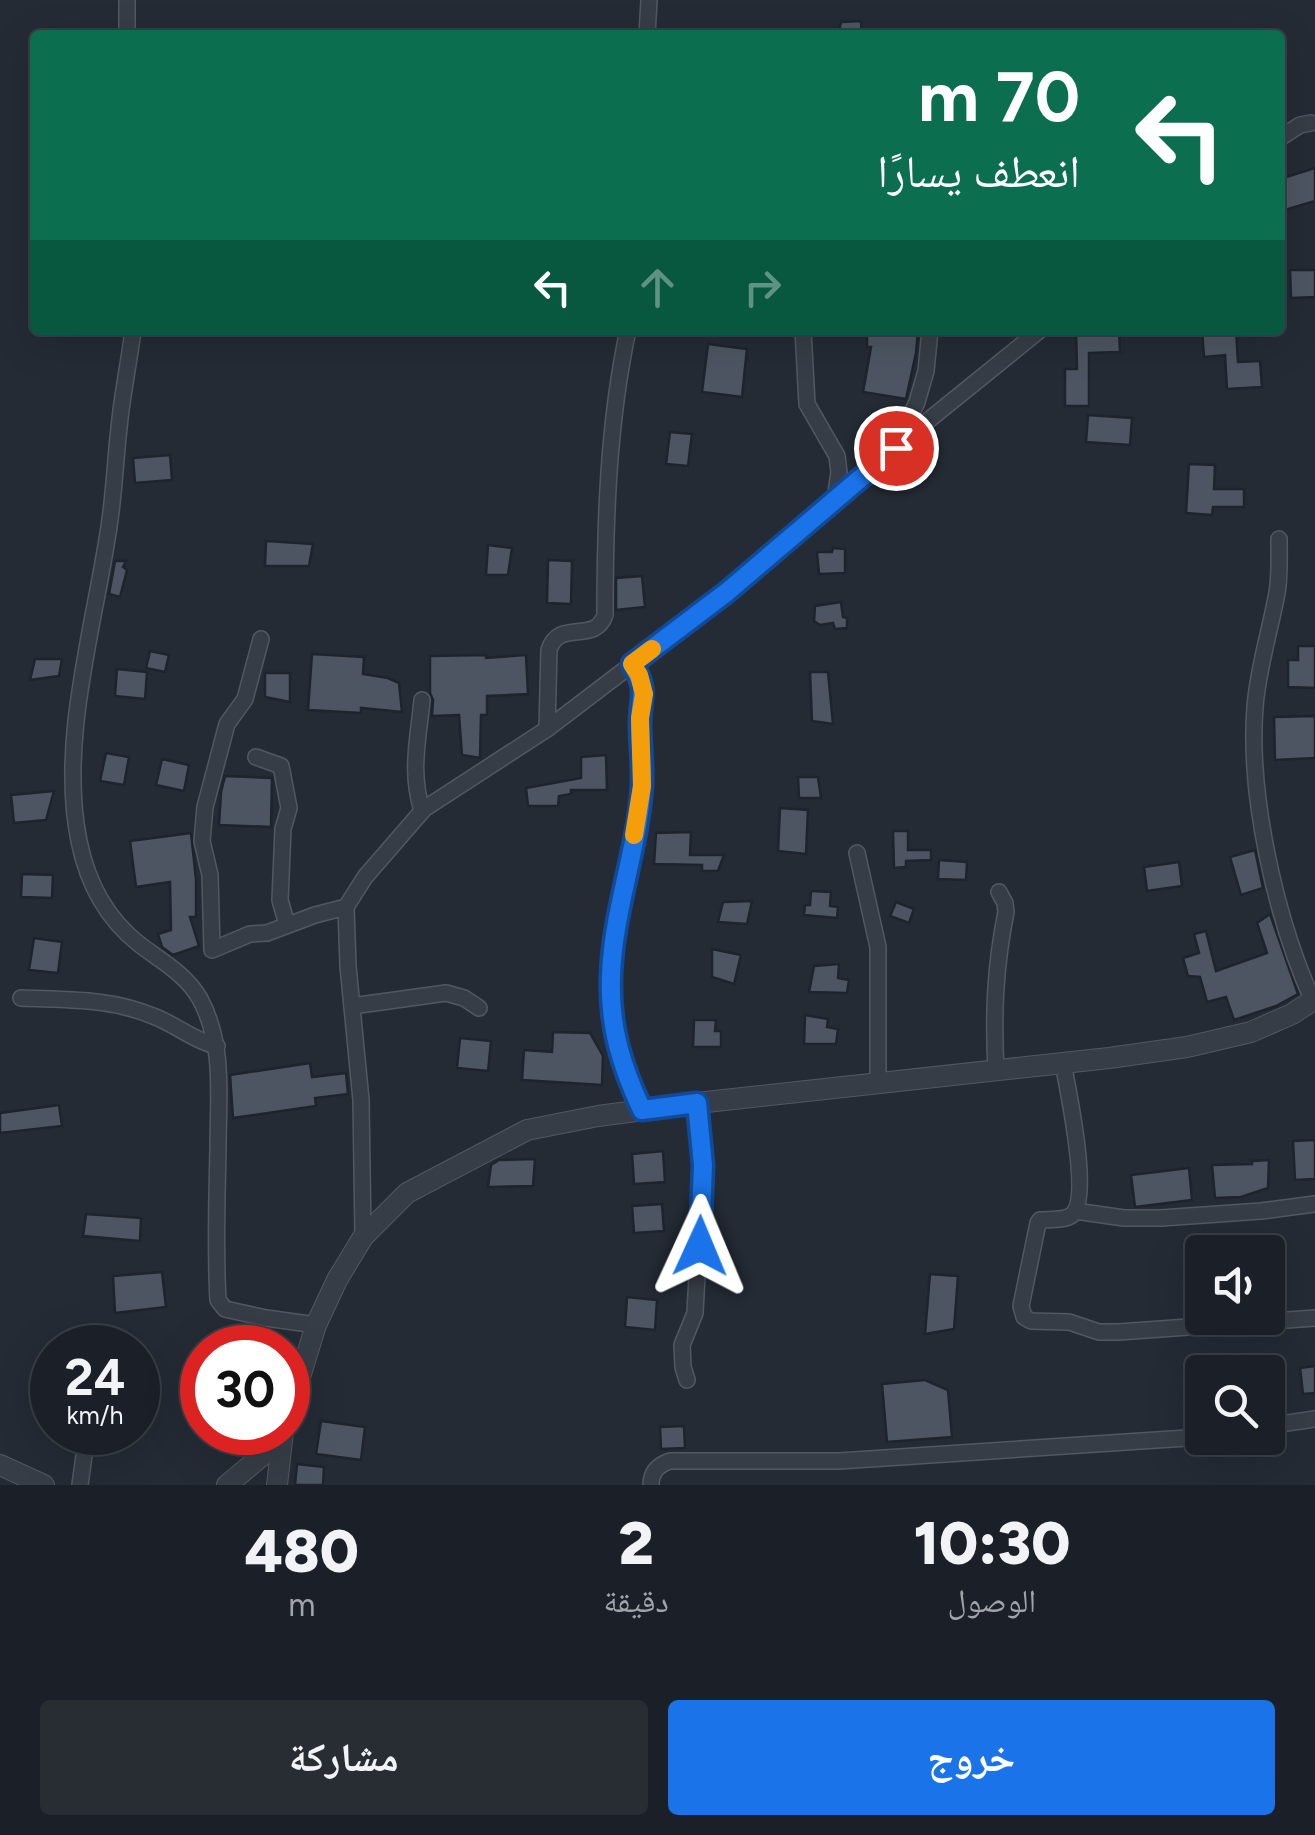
<!DOCTYPE html>
<html lang="ar">
<head>
<meta charset="utf-8">
<style>
  :root { --surface:#1b2028; --page:#282d34; --text:#f1f3f6; --muted:#a0a3a8; --line:#393e45; --accent:#1a73e8 }
  body { margin:0; font-family:Figtree,"Noto Naskh Arabic",sans-serif; background:var(--page); color:var(--text); direction:rtl; height:100vh; display:flex; flex-direction:column; font-size:38px; white-space:nowrap }
  * { box-sizing:border-box; margin:0 }
  p { font-size:32px; color:var(--muted) }
  .icon { flex:none; width:55px; height:55px; fill:none; stroke:currentColor; stroke-width:2; stroke-linecap:round; stroke-linejoin:round }
  .map { position:relative; height:1485px; overflow:hidden; direction:ltr }
  .drawer { display:flex; flex-direction:column; background:var(--surface); flex:1 }
  .drawer>* { flex:none }
  .hud { position:absolute; left:30px; top:30px; width:1255px; height:305px; border-radius:10px; box-shadow:0 10px 40px #0002,0 0 0 2px var(--line); direction:rtl; background:#0b6e4f; color:#fff; overflow:hidden }
  .tools { position:absolute; left:1185px; top:1235px; display:grid; gap:20px }
  .tools a { display:grid; place-items:center; width:100px; height:100px; border-radius:10px; background:var(--surface); box-shadow:0 10px 40px #0002,0 0 0 2px var(--line); font-size:50px }
  .speed { position:absolute; left:30px; top:1325px; display:flex; gap:20px; font-size:50px; font-weight:700; text-align:center }
  .speed>* { display:grid; place-content:center; width:130px; height:130px; border-radius:50%; background:var(--surface); box-shadow:0 10px 40px #0002,0 0 0 2px var(--line); line-height:1 }
  .speed small { font-size:25px; font-weight:400 }
  .speed .limit { border:15px solid #d22; background:#fff; color:#111 }
  .pin { position:absolute; display:grid; place-items:center; width:85px; height:85px; color:#fff; margin:-42px; border:5px solid #fff; border-radius:50%; box-shadow:0 2px 10px #0007 }
  .me { position:absolute; width:110px; margin:-55px; rotate:1deg; stroke-linejoin:round; filter:drop-shadow(0 0 8px #0008) }
  .turn { display:flex; align-items:center; gap:35px; height:210px; padding:0 40px; font-size:45px }
  .turn .icon { width:130px; height:130px; stroke-width:2.5 }
  .turn b { display:block; font-size:70px; line-height:85px }
  .lanes { display:flex; align-items:center; height:95px; padding:0 40px; background:#0003; justify-content:center; gap:50px; direction:ltr }
  .lanes .off { opacity:.35 }
  .eta { display:flex; justify-content:space-evenly; align-items:center; height:170px; text-align:center }
  .eta b { font-size:60px; font-weight:800; line-height:70px }
  .action { display:flex; gap:20px; margin-top:auto; padding:20px 40px }
  .action a { flex:1; height:115px; border-radius:10px; background:var(--accent); color:#fff; font-size:40px; font-weight:800; line-height:115px; text-align:center }
  .action a+a { background:var(--page); color:var(--text) }
  .map>svg:first-child { display:block }
  .building { fill:#4c5561; stroke:#1e242d; stroke-width:2.5 }
  .lines { fill:none; stroke-linecap:round; stroke-linejoin:round }
  .minor-casing { stroke:#525861; stroke-width:18 }
  .tertiary-casing { stroke:#525861; stroke-width:22 }
  .minor { stroke:#373d46; stroke-width:15 }
  .tertiary { stroke:#373d46; stroke-width:20 }
  .route-casing { stroke:#114b97; stroke-width:25 }
  .route { stroke:#1a73e8; stroke-width:18 }
  .slow { stroke:#f59e0b; stroke-width:18 }
</style>
</head>
<body>
<div class="map">
<svg width="1315" height="1485" viewBox="0 0 1315 1485">
  <rect width="100%" height="100%" fill="#242b35"/>
  <g class="building">
    <polygon points="861,21 862,35 838,35 841,22"/>
    <polygon points="1315,168 1315,201 1285,210 1280,194 1280,179"/>
    <polygon points="1290,270 1315,270 1315,297 1291,298"/>
    <polygon points="867,330 918,330 916,353 906,399 863,392 871,347 867,347"/>
    <polygon points="1076,330 1119,330 1120,352 1089,353 1089,406 1065,406 1065,369 1077,369"/>
    <polygon points="1202,330 1236,330 1238,362 1260,361 1262,387 1227,389 1225,355 1204,357"/>
    <polygon points="708,344 747,349 742,397 702,392"/>
    <polygon points="1088,415 1132,418 1130,445 1086,442"/>
    <polygon points="670,432 692,434 688,466 666,464"/>
    <polygon points="170,455 172,480 135,483 133,458"/>
    <polygon points="1189,464 1215,465 1214,489 1244,489 1244,507 1213,507 1212,515 1186,513"/>
    <polygon points="266,541 313,544 309,566 265,566"/>
    <polygon points="488,545 512,548 508,575 486,575"/>
    <polygon points="833,548 845,549 845,573 819,574 817,552 832,552"/>
    <polygon points="548,560 572,561 571,604 547,603"/>
    <polygon points="115,561 126,561 123,567 127,570 120,597 109,594"/>
    <polygon points="642,576 645,607 616,610 616,578"/>
    <polygon points="841,602 843,617 847,618 847,628 835,629 833,623 820,625 814,621 815,606"/>
    <polygon points="1298,646 1315,646 1315,688 1288,687 1288,660 1298,660"/>
    <polygon points="150,651 169,655 165,672 146,668"/>
    <polygon points="312,654 364,657 363,674 388,678 399,683 402,712 361,708 361,713 308,710"/>
    <polygon points="486,655 486,658 526,655 528,694 487,696 487,715 481,715 480,758 462,755 459,715 432,716 433,700 430,693 430,656"/>
    <polygon points="35,659 62,659 59,676 30,680"/>
    <polygon points="117,669 147,672 145,699 115,696"/>
    <polygon points="810,672 828,672 833,724 812,721"/>
    <polygon points="265,673 290,673 290,702 265,697"/>
    <polygon points="1315,716 1315,758 1275,760 1274,717"/>
    <polygon points="106,753 129,757 124,785 100,781"/>
    <polygon points="606,755 607,790 571,790 571,794 559,796 558,806 528,806 526,788 581,778 581,757"/>
    <polygon points="162,759 189,765 184,791 156,785"/>
    <polygon points="225,776 272,778 271,827 219,825 221,792"/>
    <polygon points="798,777 818,777 821,798 799,798"/>
    <polygon points="54,791 46,820 14,823 11,795"/>
    <polygon points="780,808 808,810 806,854 778,851"/>
    <polygon points="893,831 908,831 908,850 931,850 931,860 906,861 906,867 894,868"/>
    <polygon points="691,832 690,855 724,855 718,871 702,871 702,865 654,864 656,833"/>
    <polygon points="191,833 196,879 196,917 190,917 199,946 173,955 162,947 158,934 171,930 170,882 136,887 130,841"/>
    <polygon points="1255,850 1263,888 1241,895 1230,857"/>
    <polygon points="939,860 967,862 966,880 938,879"/>
    <polygon points="1179,862 1182,886 1147,891 1144,867"/>
    <polygon points="22,874 53,875 52,898 21,897"/>
    <polygon points="811,891 831,892 830,906 838,907 837,918 804,915 805,905 810,905"/>
    <polygon points="752,901 747,924 718,922 723,902"/>
    <polygon points="896,902 914,909 909,923 890,916"/>
    <polygon points="1270,914 1298,994 1276,1006 1234,1020 1226,997 1207,1002 1200,977 1188,976 1183,958 1199,953 1194,934 1206,931 1216,971 1267,953 1257,923"/>
    <polygon points="34,938 62,942 58,973 29,970"/>
    <polygon points="712,949 741,955 734,984 712,977"/>
    <polygon points="839,964 838,978 849,980 847,993 809,992 814,966"/>
    <polygon points="805,1015 828,1019 827,1027 838,1029 836,1044 804,1044"/>
    <polygon points="694,1020 716,1020 715,1031 721,1031 721,1047 693,1047"/>
    <polygon points="553,1032 590,1033 603,1056 602,1085 522,1080 524,1050 552,1052"/>
    <polygon points="460,1038 491,1041 488,1071 457,1068"/>
    <polygon points="310,1063 312,1077 346,1073 348,1094 315,1098 316,1106 233,1118 230,1075"/>
    <polygon points="59,1105 62,1126 0,1133 0,1113"/>
    <polygon points="1315,1140 1315,1179 1295,1180 1293,1141"/>
    <polygon points="663,1151 665,1182 634,1184 632,1154"/>
    <polygon points="535,1159 533,1186 488,1187 491,1165 499,1160"/>
    <polygon points="1269,1160 1268,1188 1241,1197 1215,1198 1212,1165 1252,1164 1252,1161"/>
    <polygon points="1189,1168 1192,1200 1135,1207 1131,1175"/>
    <polygon points="662,1204 664,1231 634,1233 632,1206"/>
    <polygon points="86,1214 141,1218 140,1241 83,1236"/>
    <polygon points="162,1272 166,1307 115,1313 113,1276"/>
    <polygon points="930,1274 958,1276 954,1329 925,1334"/>
    <polygon points="627,1297 657,1300 655,1330 625,1327"/>
    <polygon points="1315,1366 1315,1393 1303,1394 1300,1368"/>
    <polygon points="925,1380 948,1390 952,1437 887,1442 882,1384"/>
    <polygon points="321,1421 365,1427 361,1460 316,1454"/>
    <polygon points="684,1426 685,1448 661,1449 660,1427"/>
    <polygon points="297,1464 324,1467 323,1485 295,1485"/>
  </g>
  <g class="lines">
    <g class="minor-casing">
      <g id="minor">
        <polyline points="127,35 127,0"/>
        <polyline points="647,35 649,0"/>
        <polyline points="1280,138 1300,125 1311,123"/>
        <path d="M133 330C129 363 122 395 119 428 115 463 114 498 108 533 93 631 59 744 79 841 87 881 106 918 139 944 161 961 186 974 200 999 225 1045 218 1098 218 1148 217 1199 215 1250 218 1300L225 1309 266 1318 316 1325"/>
        <polyline points="803,330 807,404 837,456 839,472 835,500"/>
        <polyline points="900,439 917,402 926,371 930,330"/>
        <path d="M1279 539C1279 557 1280 575 1277 593 1270 631 1258 668 1255 707 1248 795 1276 920 1313 1001"/>
        <polyline points="261,639 245,699 227,724 205,807 202,841 210,875 212,950 250,934 267,933 315,915 346,907"/>
        <path d="M632 665C649 691 640 696 640 723 640 744 643 765 642 785 638 850 613 912 611 976 609 1026 621 1066 642 1110"/>
        <path d="M547 729 549 650C559 618 595 645 605 615 605 521 608 423 628 330"/>
        <polyline points="256,757 281,766 289,808 283,829 280,900 287,925"/>
        <path d="M422 811C410 771 418 741 422 700"/>
        <polyline points="857,853 878,947 878,1083"/>
        <path d="M21 998C66 1000 110 998 153 1016 175 1024 194 1041 217 1046"/>
        <polyline points="352,1006 446,993 464,998 479,1008"/>
        <path d="M1063 1063C1068 1090 1091 1198 1072 1215 1064 1221 1049 1219 1040 1220L1038 1223 1021 1306 1024 1317 1031 1321 1069 1322 1099 1332H1119L1315 1318"/>
        <path d="M996 1071C993 1015 995 967 1006 912L1005 903 999 892"/>
        <polyline points="1075,1211 1124,1218 1161,1218 1261,1211 1315,1204"/>
        <polyline points="363,1237 361,1100 348,966 346,907 365,877 424,809 547,729 727,592 930,419 1040,330"/>
        <polyline points="687,1380 683,1367 682,1345 695,1313 703,1165 697,1103"/>
        <polyline points="1268,1426 1315,1419"/>
        <polyline points="80,1485 85,1448 84,1432"/>
        <path d="M651 1485C651 1472 658 1465 670 1461H839L1202 1437"/>
      </g>
    </g>
    <g class="tertiary-casing">
      <g id="tertiary">
        <polyline points="288,1416 316,1325 337,1280 363,1237 407,1193 527,1130 598,1116 697,1103 1109,1058 1187,1047 1251,1032 1292,1014 1315,999"/>
        <polyline points="0,1465 44,1485"/>
        <polyline points="227,1485 263,1455 281,1432"/>
        <polyline points="277,1485 283,1432"/>
      </g>
    </g>
    <use href="#minor" class="minor"/>
    <use href="#tertiary" class="tertiary"/>
  </g>
  <g class="lines">
    <g class="route-casing">
      <path id="route" d="M700 1246 703 1165 697 1103 642 1110C621 1065 609 1026 611 976 613 911 638 849 642 785 643 765 640 744 640 723 640 696 649 691 632 664L727 592 896 448"/>
    </g>
    <use href="#route" class="route"/>
    <polyline class="slow" points="634,835 642,786 640,718 644,694 639,675 632,664 652,649"/>
  </g>
</svg>
<div class="tools">
<a><svg class="icon" aria-label="sound" viewBox="0 0 24 24"><path d="M4 9h4l5-4v14l-5-4H4zM17 9q2 3 0 6"/></svg></a>
<a><svg class="icon" aria-label="search" viewBox="0 0 24 24"><circle cx="10" cy="10" r="6"/><path d="M15 15l6 6"/></svg></a>
</div>
<div class="speed"><div>24<small>km/h</small></div><div class="limit">30</div></div>
<div class="pin" style="left:896px;top:448px;background:#d93025"><svg class="icon" aria-label="arrive" viewBox="0 0 24 24"><path d="M6 21V4h12l-3 4 3 4H6"/></svg></div>
<svg class="me" style="left:700px;top:1246px" viewBox="-20 -20 40 40"><path d="M0-17L14 15 0 8-14 15z" fill="#1a73e8" stroke="#fff" stroke-width="4"/></svg>
<div class="hud">
<div class="turn"><svg class="icon" aria-label="left" viewBox="0 0 24 24"><path d="M17 20v-9H6M10 6l-5 5 5 5"/></svg><div><b>70 m</b>انعطف يسارًا</div></div>
<div class="lanes"><svg class="icon" aria-label="left" viewBox="0 0 24 24"><path d="M17 20v-9H6M10 6l-5 5 5 5"/></svg><svg class="icon off" aria-label="ahead" viewBox="0 0 24 24"><path d="M12 20V5M6 11l6-6 6 6"/></svg><svg class="icon off" aria-label="right" viewBox="0 0 24 24"><path d="M7 20v-9h11M14 6l5 5-5 5"/></svg></div>
</div>
</div>
<section class="drawer">
<div class="eta">
<div><b>10:30</b><p>الوصول</p></div>
<div><b>2</b><p>دقيقة</p></div>
<div><b>480</b><p>m</p></div>
</div>
<div class="action"><a>خروج</a><a>مشاركة</a></div>
</section>
</body>
</html>
